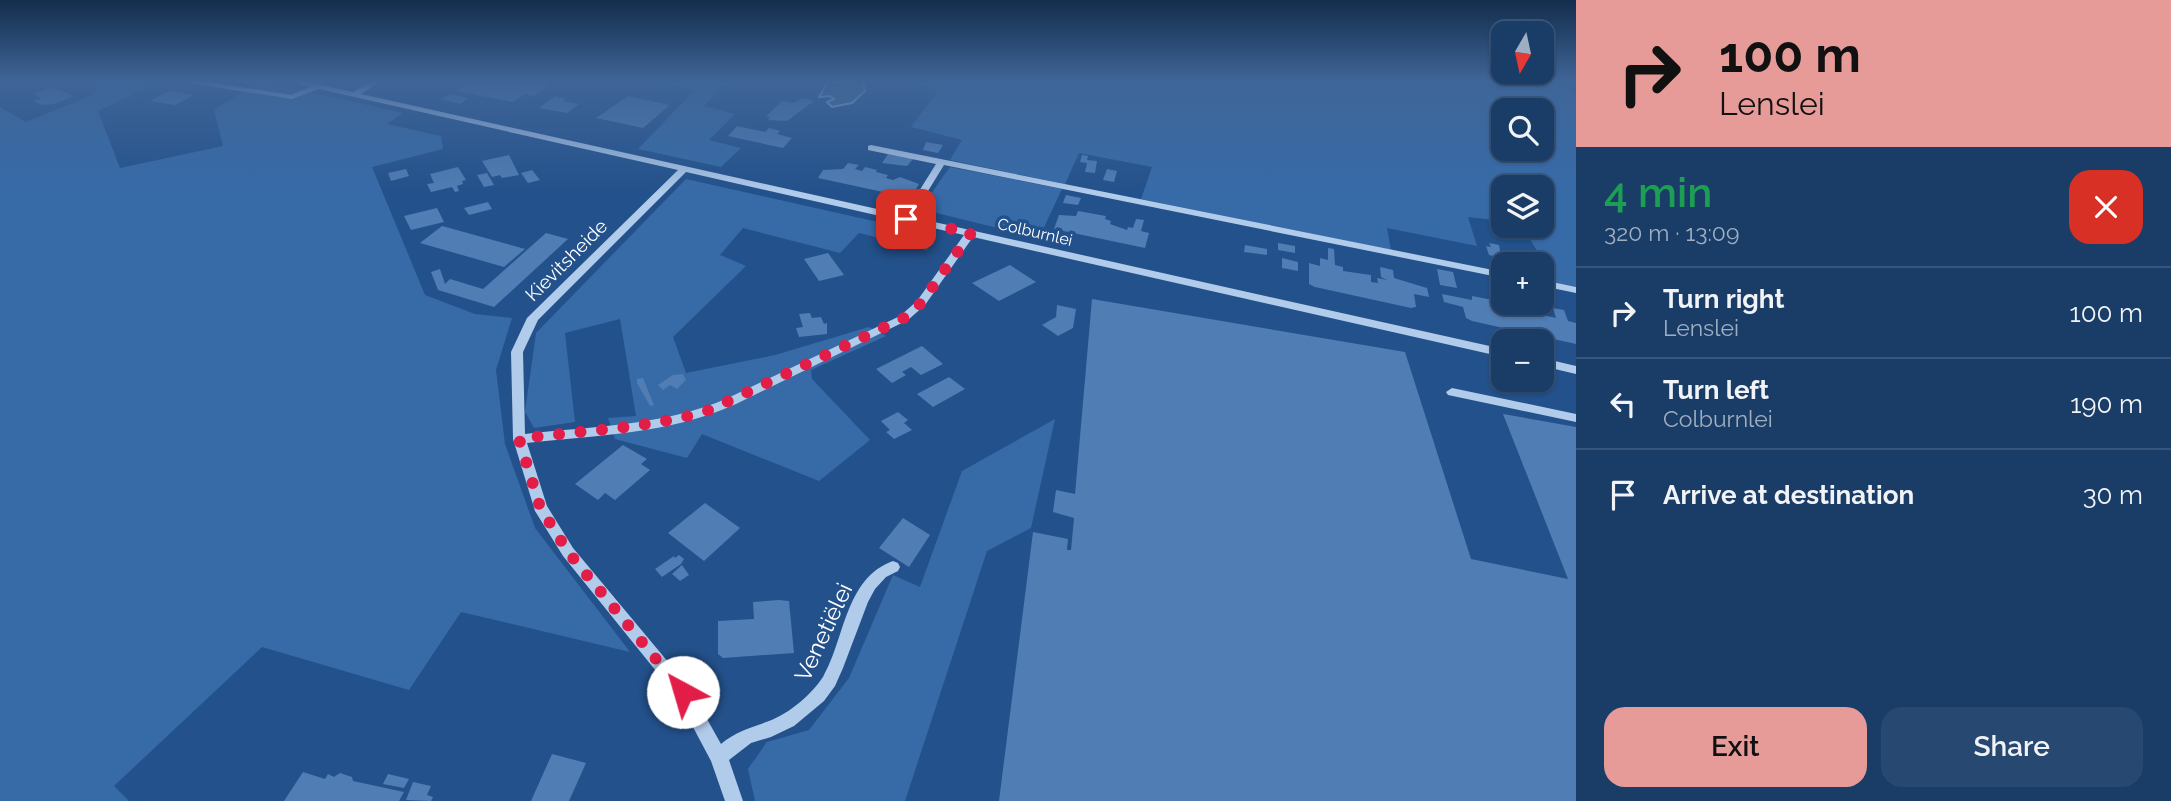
<!DOCTYPE html>
<html lang="en">
<head>
<meta charset="utf-8">
<style>
  :root { --surface:#1a3d68; --page:#274871; --text:#f1f3f6; --muted:#9faec0; --line:#38567c; --accent:#e69b98 }
  body { margin:0; font-family:Raleway,sans-serif; background:var(--page); color:var(--text); height:100vh; display:flex; flex-direction:column; font-size:26px; white-space:nowrap }
  * { box-sizing:border-box; margin:0 }
  p { font-size:23px; color:var(--muted) }
  .icon { flex:none; width:38px; height:38px; fill:none; stroke:currentColor; stroke-width:2; stroke-linecap:round; stroke-linejoin:round }
  .map { position:relative; flex:1; overflow:hidden }
  .sheet { display:flex; flex-direction:column; background:var(--surface); width:595px }
  .sheet>* { flex:none }
  .guide { background:#e69b98; color:#111; overflow:hidden }
  .needle { width:46px; rotate:189deg }
  .controls { position:absolute; left:1491px; top:21px; display:grid; gap:14px }
  .controls a { display:grid; place-items:center; width:63px; height:63px; border-radius:14px; background:var(--surface); box-shadow:0 2px 5px #0004,0 0 0 2px var(--line); font-size:35px }
  .pin { position:absolute; display:grid; place-items:center; width:60px; height:60px; color:#fff; margin:-30px; border-radius:14px; box-shadow:0 4px 10px #0006 }
  .me { position:absolute; width:77px; margin:-38px; rotate:321deg; stroke-linejoin:round; filter:drop-shadow(0 0 5px #0008) }
  .turn { display:flex; align-items:center; gap:24px; height:147px; padding:0 28px; font-size:32px }
  .turn .icon { width:91px; height:91px; stroke-width:2.5 }
  .turn b { display:block; font-size:49px; line-height:60px }
  .round { display:grid; place-items:center; flex:none; width:74px; height:74px; border-radius:21px; background:var(--page) }
  .headline { display:flex; align-items:center; justify-content:space-between; height:119px; padding:0 28px }
  h1 { font-size:42px; font-weight:600; line-height:52px; color:#1e9e55 }
  .button { display:flex; gap:14px; margin-top:auto; padding:14px 28px }
  .button a { flex:1; height:80px; border-radius:21px; background:var(--accent); color:#111; font-size:28px; font-weight:600; line-height:80px; text-align:center }
  .button a+a { background:var(--page); color:var(--text) }
  ul { padding:0; list-style:none }
  li { display:flex; align-items:center; gap:21px; height:91px; padding:0 28px; border-top:2px solid var(--line) }
  li div { flex:1 }
  li b { display:block; font-size:26px }
  li em { font-style:normal }
  main { display:flex; flex:1; min-height:0 }
  .map>svg:first-child { display:block }
  .green { fill:#376ba8; fill-rule:evenodd }
  .water { fill:#476791; stroke:#a5c6ec; stroke-width:2 }
  .building { fill:#507db4 }
  .lines { fill:none; stroke-linecap:round; stroke-linejoin:round }
  .minor { fill:#b1cbeb; fill-rule:evenodd }
  .route { stroke:#e11d48; stroke-width:12; stroke-dasharray:0 21.6 }
  .labels { text-anchor:middle; dominant-baseline:central; stroke-width:7; stroke-linejoin:round; paint-order:stroke }
  .far-street-label { font-size:16px; fill:#fff; stroke:#23518b }
  .street-label { font-size:19px; fill:#fff; stroke:#23518b }
  .near-street-label { font-size:23px; fill:#fff; stroke:#23518b }
</style>
</head>
<body>
<main>
<div class="map">
<svg width="1576" height="801" viewBox="0 0 1576 801">
  <rect width="100%" height="100%" fill="#23518b"/>
  <g class="green">
    <polygon points="96,81 162,81 98,111 120,168 223,146 214,110 259,81 403,113 387,124 441,136 443,149 372,167 425,295 475,314 512,318 496,370 505,444 535,528 630,652 461,612 409,690 262,647 114,786 129,801 0,801 0,107 26,122 95,94"/>
    <polygon points="646,81 749,81 721,87 704,106 735,114 709,140 741,148 721,167 638,149 695,90"/>
    <path d="M1561 81 1576 95V287L1557 284 1522 226H1542V187H1503V221L1468 217 1477 246 1387 228 1391 250 1141 199 1152 167 1079 153 1065 184 950 160 962 140 911 127 939 89 907 82ZM1503 110H1542V149H1503Z"/>
    <polygon points="950,167 1062,189 1039,238 920,209"/>
    <polygon points="686,179 936,235 927,250 859,233 840,253 743,228 720,255 746,266 673,337 686,373 775,355 869,327 886,336 811,370 812,379 870,440 819,481 702,434 687,458 615,439 608,418 636,416 620,319 565,333 575,422 534,428 525,412 536,333"/>
    <polygon points="1055,419 1031,528 987,551 905,801 755,801 748,769 767,742 809,730 849,678 893,575 920,587 962,471"/>
  </g>
  <polygon class="water" points="860,81 863,82 865,91 852,103 832,107 827,102 834,99 830,96 819,97 827,83"/>
  <g class="building">
    <polygon points="472,81 555,81 534,96 525,94 512,102 457,91"/>
    <polygon points="51,87 74,96 54,104 42,105 33,101 42,98 33,94"/>
    <polygon points="169,91 194,95 175,105 150,101"/>
    <polygon points="450,94 468,98 460,104 441,99"/>
    <polygon points="555,96 566,98 563,101 579,104 567,113 539,108"/>
    <polygon points="628,96 670,105 643,128 596,118"/>
    <polygon points="802,98 814,101 787,121 768,120 770,117 766,116 782,101 794,103"/>
    <polygon points="737,126 765,132 769,128 780,131 777,134 792,138 783,148 728,136"/>
    <polygon points="926,142 943,145 938,153 923,150"/>
    <polygon points="888,154 913,159 907,166 882,163"/>
    <polygon points="509,155 519,175 502,178 500,175 492,177 482,161"/>
    <polygon points="1082,155 1088,156 1087,160 1097,161 1095,173 1085,172 1087,163 1080,162"/>
    <polygon points="848,163 859,165 855,169 862,171 865,167 877,170 876,172 888,175 886,178 893,180 900,177 919,184 916,189 908,190 915,192 911,198 818,178 823,170 843,169"/>
    <polygon points="458,167 466,180 462,181 463,184 457,186 459,191 455,192 452,187 431,192 427,184 434,183 430,174"/>
    <polygon points="406,169 409,176 391,181 388,173"/>
    <polygon points="1107,169 1117,171 1114,182 1103,180"/>
    <polygon points="532,170 540,180 528,183 521,173"/>
    <polygon points="487,173 494,185 484,187 477,175"/>
    <polygon points="1066,195 1081,198 1078,205 1063,203"/>
    <polygon points="488,202 492,209 469,215 464,208"/>
    <polygon points="437,208 444,222 411,230 404,216"/>
    <polygon points="1078,211 1106,216 1105,219 1111,221 1110,224 1127,230 1128,227 1133,228 1136,219 1144,220 1141,231 1149,233 1145,248 1054,229 1059,215 1076,216"/>
    <polygon points="442,226 525,249 504,267 420,243"/>
    <polygon points="546,233 568,239 494,307 438,290 431,272 440,269 445,284 450,279 483,289"/>
    <polygon points="1278,243 1295,246 1295,253 1278,250"/>
    <polygon points="1489,243 1499,245 1503,267 1496,265 1493,256 1489,255 1486,246 1491,247"/>
    <polygon points="1245,245 1267,249 1267,255 1244,252"/>
    <polygon points="1328,248 1334,249 1335,265 1343,267 1343,271 1371,275 1371,282 1378,283 1377,278 1387,280 1381,277 1380,267 1393,270 1394,278 1427,288 1429,297 1414,294 1416,307 1411,308 1315,287 1309,284 1309,263 1320,266 1320,258 1328,260"/>
    <polygon points="828,253 844,275 819,281 804,259"/>
    <polygon points="1506,254 1532,259 1533,264 1509,264"/>
    <polygon points="1282,258 1298,262 1298,271 1282,268"/>
    <polygon points="1010,265 1036,282 999,301 972,283"/>
    <polygon points="1437,269 1453,272 1457,288 1440,285"/>
    <polygon points="1442,294 1472,300 1472,296 1534,308 1535,313 1556,318 1553,308 1564,310 1568,321 1576,323 1576,344 1472,321 1466,318 1463,307 1444,302"/>
    <polygon points="1092,299 1405,352 1471,559 1568,579 1503,414 1576,427 1576,801 999,801 1033,532 1068,539 1067,550 1071,550 1074,518 1053,512 1056,490 1075,494"/>
    <polygon points="1057,305 1076,309 1073,328 1058,336 1042,325 1056,317"/>
    <polygon points="810,313 812,318 821,317 824,324 827,323 827,334 799,337 796,328 803,327 799,314"/>
    <polygon points="922,346 943,364 921,375 911,367 902,372 906,375 892,383 876,369"/>
    <polygon points="683,374 686,380 677,389 670,385 663,390 658,385 673,375"/>
    <polygon points="949,377 965,389 933,407 917,394"/>
    <polygon points="643,378 654,405 650,406 637,383 637,379"/>
    <polygon points="898,412 908,420 904,423 912,430 894,439 886,432 890,430 881,421"/>
    <polygon points="623,445 647,459 641,464 650,470 615,500 605,493 598,500 575,484"/>
    <polygon points="705,503 740,528 704,561 668,533"/>
    <polygon points="903,518 930,535 909,567 879,548"/>
    <polygon points="679,555 684,559 681,564 662,577 655,569 674,556 675,558"/>
    <polygon points="682,565 689,575 680,581 672,574"/>
    <polygon points="779,600 789,601 794,653 723,658 718,654 718,621 754,619 753,602"/>
    <polygon points="552,754 586,763 569,801 531,801"/>
    <polygon points="303,772 325,779 328,774 334,777 340,773 352,777 353,781 404,792 399,801 284,801"/>
    <polygon points="388,774 409,779 404,788 383,784"/>
    <polygon points="413,782 431,786 427,795 433,797 431,801 406,800"/>
  </g>
  <g class="lines">
    <g class="minor">
      <path d="M185 81H203L291 95 310 87 288 81H302L353 92 372 81H381L361 94 904 215 936 164 868 150V146L871 145 1503 272V278L944 165 912 217 1503 349V357L973 237 925 305 908 320 736 404C670 434 598 435 527 443L547 506 573 548 689 687 721 744C736 731 751 728 769 721 790 713 811 695 823 677 845 639 845 578 893 561L898 563 900 567 898 571 886 577 875 589 868 602 843 668 835 686 824 701 794 726 771 737 751 743 729 760 743 801H725L711 761 677 697 563 556 535 511 513 439 511 352 527 318 678 170 319 89 292 99 189 83ZM686 172 964 235 917 301 900 316 728 398C664 426 594 426 525 434L523 352 538 320Z"/>
      <polygon points="1542,280 1576,287 1576,293 1542,286"/>
      <polygon points="1542,358 1576,366 1576,374 1542,366"/>
      <polygon points="1452,388 1576,414 1576,422 1448,395 1446,392"/>
    </g>
  </g>
  <linearGradient id="sky" x2="0" y2="1"><stop stop-color="#132d4c"/><stop offset="0.42" stop-color="#3f6598"/><stop offset="1" stop-color="#3f6598" stop-opacity="0"/></linearGradient>
  <rect width="1576" height="193" fill="url(#sky)"/>
  <g class="lines">
    <path class="route" d="M683 692 568 552 540 507 519 439C584 430 647 429 710 410L904 318 921 303 971 233 906 219"/>
  </g>
  <g class="labels">
    <g class="far-street-label">
      <text transform="translate(1035 232) rotate(13)">Colburnlei</text>
    </g>
    <g class="street-label">
      <text transform="translate(566 260) rotate(-45)">Kievitsheide</text>
    </g>
    <g class="near-street-label">
      <text transform="translate(823 632) rotate(-65)">Venetiëlei</text>
    </g>
  </g>
</svg>
<div class="controls">
<a><svg class="needle" viewBox="-14 -14 28 28"><path d="M0-13l5 13h-10z" fill="#e53935"/><path d="M0 13l5-13h-10z" fill="#9faec0"/></svg></a>
<a><svg class="icon" aria-label="search" viewBox="0 0 24 24"><circle cx="10" cy="10" r="6"/><path d="M15 15l6 6"/></svg></a>
<a><svg class="icon" aria-label="layers" viewBox="0 0 24 24"><path d="M12 4l9 5-9 5-9-5zM3 14l9 5 9-5"/></svg></a>
<a>+</a>
<a>−</a>
</div>
<div class="pin" style="left:906px;top:219px;background:#d93025"><svg class="icon" aria-label="arrive" viewBox="0 0 24 24"><path d="M6 21V4h12l-3 4 3 4H6"/></svg></div>
<svg class="me" style="left:683px;top:692px" viewBox="-20 -20 40 40"><circle r="19" fill="#fff"/><path d="M0-13L10 11 0 6-10 11z" fill="#e11d48"/></svg>
</div>
<section class="sheet">
<div class="guide">
<div class="turn"><svg class="icon" aria-label="right" viewBox="0 0 24 24"><path d="M7 20v-9h11M14 6l5 5-5 5"/></svg><div><b>100 m</b>Lenslei</div></div>
</div>
<div class="headline"><div><h1>4 min</h1><p>320 m · 13:09</p></div><a class="round" style="background:#d93025;color:#fff"><svg class="icon" aria-label="close" viewBox="0 0 24 24"><path d="M6 6l12 12M18 6L6 18"/></svg></a></div>
<ul>
<li><svg class="icon" aria-label="right" viewBox="0 0 24 24"><path d="M7 20v-9h11M14 6l5 5-5 5"/></svg><div><b>Turn right</b><p>Lenslei</p></div><em>100 m</em></li>
<li><svg class="icon" aria-label="left" viewBox="0 0 24 24"><path d="M17 20v-9H6M10 6l-5 5 5 5"/></svg><div><b>Turn left</b><p>Colburnlei</p></div><em>190 m</em></li>
<li><svg class="icon" aria-label="arrive" viewBox="0 0 24 24"><path d="M6 21V4h12l-3 4 3 4H6"/></svg><div><b>Arrive at destination</b></div><em>30 m</em></li>
</ul>
<div class="button"><a>Exit</a><a>Share</a></div>
</section>
</main>
</body>
</html>
